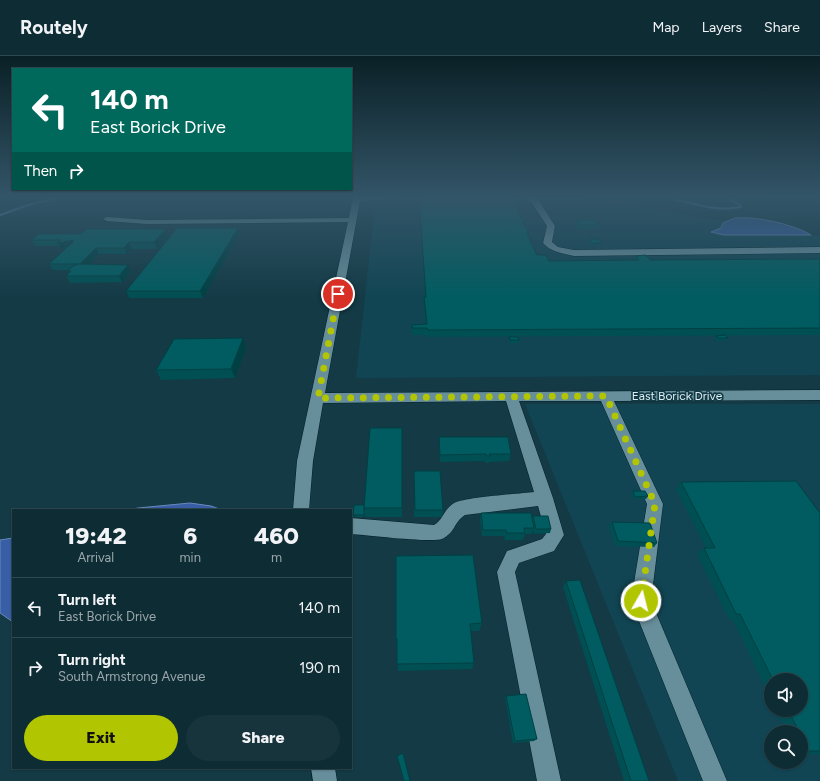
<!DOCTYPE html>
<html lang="en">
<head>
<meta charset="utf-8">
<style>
  :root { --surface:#0e2c34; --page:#17343c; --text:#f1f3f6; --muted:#9ba7ac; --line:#2e484f; --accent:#b1c500 }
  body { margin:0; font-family:Figtree,sans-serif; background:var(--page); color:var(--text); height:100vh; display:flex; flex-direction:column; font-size:15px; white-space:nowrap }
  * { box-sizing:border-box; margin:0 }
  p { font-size:13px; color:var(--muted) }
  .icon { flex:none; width:22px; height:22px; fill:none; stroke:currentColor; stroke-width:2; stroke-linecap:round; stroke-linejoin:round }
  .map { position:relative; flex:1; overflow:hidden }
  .details { position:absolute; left:12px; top:453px; width:340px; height:260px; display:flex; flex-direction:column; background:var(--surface); border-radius:0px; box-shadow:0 1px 3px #0004,0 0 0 1px var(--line) }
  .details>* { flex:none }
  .banner { position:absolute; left:12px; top:12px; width:340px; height:122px; border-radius:0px; box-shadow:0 1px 3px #0004,0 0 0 1px var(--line); background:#00695c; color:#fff; overflow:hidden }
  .buttons { position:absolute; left:764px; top:617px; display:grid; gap:8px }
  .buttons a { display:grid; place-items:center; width:44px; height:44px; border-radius:50%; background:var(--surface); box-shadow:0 1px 3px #0004,0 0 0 1px var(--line); font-size:20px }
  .pin { position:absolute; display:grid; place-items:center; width:34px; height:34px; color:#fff; margin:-17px; border:2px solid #fff; border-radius:50%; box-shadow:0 1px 4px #0007 }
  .me { position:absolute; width:44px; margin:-22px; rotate:8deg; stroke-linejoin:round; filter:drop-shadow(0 0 3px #0008) }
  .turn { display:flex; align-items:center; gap:14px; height:84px; padding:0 12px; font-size:18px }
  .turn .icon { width:52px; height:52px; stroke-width:2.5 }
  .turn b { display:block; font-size:28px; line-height:34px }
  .then { display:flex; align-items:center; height:38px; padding:0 12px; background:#0003; gap:8px; font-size:15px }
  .eta { display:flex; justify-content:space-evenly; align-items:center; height:68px; text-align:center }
  .eta b { font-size:24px; font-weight:800; line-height:28px }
  .primary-button { display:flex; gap:8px; margin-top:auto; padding:8px 12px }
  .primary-button a { flex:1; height:46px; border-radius:24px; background:var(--accent); color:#111; font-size:16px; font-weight:800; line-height:46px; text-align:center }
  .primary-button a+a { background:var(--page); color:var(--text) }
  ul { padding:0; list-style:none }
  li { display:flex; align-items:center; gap:12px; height:60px; padding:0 12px; border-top:1px solid var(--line) }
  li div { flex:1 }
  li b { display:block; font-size:15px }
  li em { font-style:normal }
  header { display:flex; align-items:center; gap:24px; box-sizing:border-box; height:56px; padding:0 20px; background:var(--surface); border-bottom:1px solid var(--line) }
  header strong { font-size:19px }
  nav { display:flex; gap:22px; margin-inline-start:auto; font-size:14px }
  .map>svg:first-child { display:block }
  .built { fill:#114553; fill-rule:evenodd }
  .water { fill:#385ea5; stroke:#6989bd }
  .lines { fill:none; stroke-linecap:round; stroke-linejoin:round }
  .stream { stroke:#6989bd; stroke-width:2 }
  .minor-casing { stroke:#032028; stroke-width:1 }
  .minor { fill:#678e9b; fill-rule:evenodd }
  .wall { fill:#004f53 }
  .shaded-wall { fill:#004043 }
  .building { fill:#005c60; stroke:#004043 }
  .route { stroke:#b1c500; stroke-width:7; stroke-dasharray:0 12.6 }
  .labels { text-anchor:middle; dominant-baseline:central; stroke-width:3.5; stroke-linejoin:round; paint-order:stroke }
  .street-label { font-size:12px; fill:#daeef5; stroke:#133a45 }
</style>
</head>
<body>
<header>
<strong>Routely</strong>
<nav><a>Map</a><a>Layers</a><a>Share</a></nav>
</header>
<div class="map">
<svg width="820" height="725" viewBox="0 0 820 725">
  <rect width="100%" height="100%" fill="#133a45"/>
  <g class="built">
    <polygon points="376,141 577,141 820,180 820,319 356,322"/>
    <path d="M525 348H820V725H678ZM771 624H801V654H771ZM771 676H801V706H771Z"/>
  </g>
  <g class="water">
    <path d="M735 162C756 160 793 168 811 179H724L711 176 721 172 723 167Z"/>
    <polygon points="190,447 211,450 222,454 129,454 138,452"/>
    <polygon points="13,482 13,566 0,557 0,484"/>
  </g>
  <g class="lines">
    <g class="stream">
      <path d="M666 141C692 147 714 156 741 151L739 148 730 144 733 141"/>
      <polyline points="0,159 28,149 60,141"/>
    </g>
    <g class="minor-casing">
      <g id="minor">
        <path d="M353 141H399L396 143 360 145 325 337 820 334V344L614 345 663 448 651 545 727 725H703L631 545 647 448 601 345H519L553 442 564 479 554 495 519 507 515 516 561 725H537L497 516 507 495 542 483 546 478 538 450 465 459C453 467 456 476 442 483 432 487 366 479 351 478V462L434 469C444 463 443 454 454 447 466 441 518 438 534 436L506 345 323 347 313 405 309 454H293L297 405 348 166 147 168 107 165 103 163 107 161 147 164 349 162Z"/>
        <path d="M522 141H533L538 143 555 170 552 186 558 191 574 194 820 191V197L574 200C562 197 551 196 543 187L547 170 532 147Z"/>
        <polygon points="311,712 335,712 337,725 313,725"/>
      </g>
    </g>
    <use href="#minor" class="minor"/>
  </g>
  <g class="wall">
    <polygon points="419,141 513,141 521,162 526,165 525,170 529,177 528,179 537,199 549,205 634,204 636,200 650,204 820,203 820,279 427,281 427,279 412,279 412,269 426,268 424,248 424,241 425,241"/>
    <polygon points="577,164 598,169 597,173 579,173 576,168"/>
    <polygon points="166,173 168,179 157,193 132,193 127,198 99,198 90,208 131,216 122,226 70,227 66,220 69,217 68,214 53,214 49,208 67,192 62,193 60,190 35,190 31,184"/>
    <polygon points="240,178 203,242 129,242 126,235"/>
    <polygon points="589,183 601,187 601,189 591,189 589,185"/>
    <polygon points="716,280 728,282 726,284 717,285 715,282"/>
    <polygon points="509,281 519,284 518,287 510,287 509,283"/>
    <polygon points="246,292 235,322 161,324 156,314"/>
    <polygon points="402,372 402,461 365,461 365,457 364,461 353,461 353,459 364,449"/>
    <polygon points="439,381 511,398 509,405 489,406 488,407 485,407 485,405 440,406 439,388"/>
    <polygon points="414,415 443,454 442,461 414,461"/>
    <polygon points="681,426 820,457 820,698 801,698 801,676 787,676 777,654 801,654 801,624 771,624 771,643 733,564 729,563 697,498 704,492 706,492 676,433"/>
    <polygon points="633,435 648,440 646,443 633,443 631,437"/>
    <polygon points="481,457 532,462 533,460 551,473 550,477 534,478 533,474 532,478 525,478 523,484 505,484 504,480 482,480 480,464"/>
    <polygon points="612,466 657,487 654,491 615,490 609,470"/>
    <polygon points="396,500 482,567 479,575 470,575 474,607 472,613 398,615 397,590 396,590"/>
    <polygon points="566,525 649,725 624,725 563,531"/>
    <polygon points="506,640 537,683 534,685 513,687 505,642"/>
  </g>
  <g class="shaded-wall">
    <polygon points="238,172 240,178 203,242 200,235"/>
    <polygon points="166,173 168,179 157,193 154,186"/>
    <polygon points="74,184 73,186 71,186 74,191 62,193 58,187"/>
    <polygon points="129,186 132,193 127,198 124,192"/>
    <polygon points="96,192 99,198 84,214 80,208"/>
    <polygon points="128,209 131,216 122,226 119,220"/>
    <polygon points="243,282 246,292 235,322 231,313"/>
  </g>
  <g class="building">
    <polygon points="419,141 513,141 521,162 524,162 526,165 522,165 529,177 527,177 537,199 546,199 549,205 639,204 636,200 646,199 650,204 820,203 820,272 428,274 427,272 412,272 412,269 427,268 424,241 426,241"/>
    <polygon points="577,164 594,164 598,169 580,169"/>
    <polygon points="177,172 238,172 200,235 126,235"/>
    <polygon points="87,173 166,173 154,186 129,186 124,192 96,192 80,208 49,208 73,186 71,186 74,184 58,187 61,184 31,184 39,178 80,178"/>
    <polygon points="589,183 599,183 601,187 592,187"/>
    <polygon points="78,208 128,209 119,220 66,220 71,215 67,215 73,210"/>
    <polygon points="725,279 728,282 719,282 716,280"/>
    <polygon points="509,281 518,281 519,284 510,284"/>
    <polygon points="243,282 231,313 156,314 174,283"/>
    <polygon points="370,372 402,372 402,452 364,452"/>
    <polygon points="439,381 508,381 511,398 489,398 490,400 487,400 486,398 440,399"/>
    <polygon points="414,415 440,415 443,454 415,454"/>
    <polygon points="796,425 820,457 820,695 809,695 801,679 801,676 799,676 788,654 801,654 801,624 773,624 740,558 736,558 704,492 715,492 681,426"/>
    <polygon points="633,435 645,435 648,440 635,441"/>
    <polygon points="354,449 364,449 364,459 353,459"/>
    <polygon points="481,457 531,457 534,472 524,472 525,477 507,477 506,474 483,474"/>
    <polygon points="533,460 548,460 551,473 536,473"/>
    <polygon points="612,466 650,467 657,487 618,485"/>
    <polygon points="473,499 482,567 470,568 474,607 397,608 397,583 396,583 396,500"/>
    <polygon points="580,524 649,725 631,725 566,525"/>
    <polygon points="526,638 537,683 515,685 506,640"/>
    <polygon points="403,697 410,725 404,725 397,700"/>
  </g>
  <linearGradient id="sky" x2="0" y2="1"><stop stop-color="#0a2026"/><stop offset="0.58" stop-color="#335568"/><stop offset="1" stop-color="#335568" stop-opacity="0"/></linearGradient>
  <rect width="820" height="243" fill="url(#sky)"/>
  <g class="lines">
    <polyline class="route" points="338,238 318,342 606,340 655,448 641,545"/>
  </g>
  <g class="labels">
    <g class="street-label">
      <text x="677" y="340">East Borick Drive</text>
    </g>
  </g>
</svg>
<div class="buttons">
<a><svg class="icon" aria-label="sound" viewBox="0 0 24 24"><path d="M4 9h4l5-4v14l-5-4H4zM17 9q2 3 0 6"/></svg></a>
<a><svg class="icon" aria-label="search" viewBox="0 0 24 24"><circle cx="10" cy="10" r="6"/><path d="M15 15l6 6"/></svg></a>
</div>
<div class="pin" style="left:338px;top:238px;background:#d93025"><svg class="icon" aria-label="arrive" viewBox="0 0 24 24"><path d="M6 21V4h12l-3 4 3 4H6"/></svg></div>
<svg class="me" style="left:641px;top:545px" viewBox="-20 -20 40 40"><circle r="17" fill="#b1c500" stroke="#fff" stroke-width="3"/><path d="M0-11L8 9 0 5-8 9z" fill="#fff"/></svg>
<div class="banner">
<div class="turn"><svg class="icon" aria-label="left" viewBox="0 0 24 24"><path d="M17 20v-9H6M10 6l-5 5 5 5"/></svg><div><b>140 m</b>East Borick Drive</div></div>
<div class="then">Then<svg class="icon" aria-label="right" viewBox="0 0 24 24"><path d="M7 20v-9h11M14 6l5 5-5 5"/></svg></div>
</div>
<section class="details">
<div class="eta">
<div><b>19:42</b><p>Arrival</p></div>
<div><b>6</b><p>min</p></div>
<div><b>460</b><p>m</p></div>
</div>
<ul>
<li><svg class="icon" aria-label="left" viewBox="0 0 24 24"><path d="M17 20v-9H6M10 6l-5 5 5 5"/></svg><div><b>Turn left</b><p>East Borick Drive</p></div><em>140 m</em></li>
<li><svg class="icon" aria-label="right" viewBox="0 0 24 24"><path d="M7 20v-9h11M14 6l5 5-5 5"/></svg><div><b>Turn right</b><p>South Armstrong Avenue</p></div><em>190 m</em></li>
</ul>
<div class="primary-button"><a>Exit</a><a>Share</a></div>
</section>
</div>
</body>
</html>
